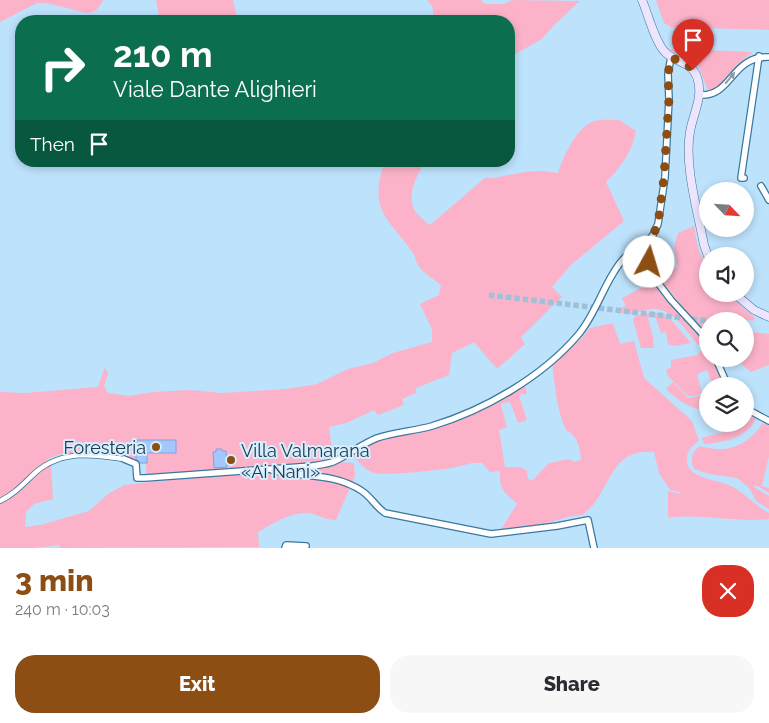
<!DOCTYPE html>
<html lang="en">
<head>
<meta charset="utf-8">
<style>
  :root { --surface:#fff; --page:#f7f7f7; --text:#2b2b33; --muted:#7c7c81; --accent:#8c4e12 }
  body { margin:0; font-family:Raleway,sans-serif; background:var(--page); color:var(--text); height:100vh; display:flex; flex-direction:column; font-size:19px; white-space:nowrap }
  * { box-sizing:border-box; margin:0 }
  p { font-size:16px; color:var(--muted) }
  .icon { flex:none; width:28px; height:28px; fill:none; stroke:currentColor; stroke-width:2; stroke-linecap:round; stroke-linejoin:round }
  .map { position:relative; height:548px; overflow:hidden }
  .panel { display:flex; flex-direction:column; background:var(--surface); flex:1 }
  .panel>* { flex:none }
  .guide { position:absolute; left:15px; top:15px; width:500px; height:152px; border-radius:20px; box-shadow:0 2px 8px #0003; background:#0b6e4f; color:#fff; overflow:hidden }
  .needle { width:32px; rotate:115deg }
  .fabs { position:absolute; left:699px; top:182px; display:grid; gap:10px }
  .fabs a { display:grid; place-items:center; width:55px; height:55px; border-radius:50%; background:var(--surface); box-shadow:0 2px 8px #0003; font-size:25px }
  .pin { position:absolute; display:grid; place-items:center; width:42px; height:42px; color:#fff; margin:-51px -21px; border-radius:50% 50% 50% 0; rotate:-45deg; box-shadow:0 0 5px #0007 }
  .pin .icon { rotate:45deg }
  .me { position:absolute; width:55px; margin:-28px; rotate:6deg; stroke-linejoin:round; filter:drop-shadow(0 0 4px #0008) }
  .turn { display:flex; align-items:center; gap:18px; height:105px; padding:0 15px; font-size:22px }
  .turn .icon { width:65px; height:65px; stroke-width:2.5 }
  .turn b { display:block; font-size:35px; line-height:42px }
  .then { display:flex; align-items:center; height:48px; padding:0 15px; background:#0003; gap:10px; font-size:19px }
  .round { display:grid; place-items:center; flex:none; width:52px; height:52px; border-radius:20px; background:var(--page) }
  .summary { display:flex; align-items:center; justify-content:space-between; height:85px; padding:0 15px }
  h1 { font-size:30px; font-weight:800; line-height:38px; color:var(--accent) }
  .cta { display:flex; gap:10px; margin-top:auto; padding:10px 15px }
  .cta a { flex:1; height:58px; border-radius:20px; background:var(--accent); color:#fff; font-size:20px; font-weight:800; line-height:58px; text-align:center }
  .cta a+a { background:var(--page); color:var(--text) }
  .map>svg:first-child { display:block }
  .green { fill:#fcb3ca }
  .building { fill:#a3c7ff; stroke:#7fa2d8 }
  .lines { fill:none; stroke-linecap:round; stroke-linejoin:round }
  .minor-tunnel { stroke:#9ec0d9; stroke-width:5.5; stroke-dasharray:5.5 3; stroke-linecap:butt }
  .pedestrian-casing { stroke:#3a789f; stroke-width:6 }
  .minor-casing { stroke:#3a789f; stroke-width:8 }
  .secondary-casing { stroke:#3a789f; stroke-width:9 }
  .pedestrian { stroke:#fff; stroke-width:4.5 }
  .minor { stroke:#fff; stroke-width:5.5 }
  .secondary { stroke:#ede5fe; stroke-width:8 }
  .oneway { fill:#909ca5 }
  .route { stroke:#8c4e12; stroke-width:9; stroke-dasharray:0 16.2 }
  .poi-dot { fill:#8c4e12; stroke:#d5eeff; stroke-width:2 }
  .labels { text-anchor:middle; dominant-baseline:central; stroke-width:4; stroke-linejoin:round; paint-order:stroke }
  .poi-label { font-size:18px; fill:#203a4b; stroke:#d5eeff; text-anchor:end }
</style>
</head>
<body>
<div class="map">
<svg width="769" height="548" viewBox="0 0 769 548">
  <rect width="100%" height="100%" fill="#bde2fc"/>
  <g class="green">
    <path d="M0 0H103C100 8 95 12 87 13L46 3H37L0 22Z"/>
    <polygon points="156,0 233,0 238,21 160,21"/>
    <polygon points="427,0 481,0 485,4 504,4 512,0 580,1 554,25 542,39 510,57 509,74 513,87 509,94 509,21 435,21 432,6"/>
    <polygon points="656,0 769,0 769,30 670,27 670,26 664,23"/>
    <polygon points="669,50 678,49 753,52 739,63 715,89 708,91 699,67 694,60"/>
    <path d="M619 120 636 131C632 152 621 167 606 182L624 221 571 265 552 287 562 297 521 337 525 344 497 369 474 342 452 353 449 375 416 388V393L402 399 404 405 378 415 374 410 346 423 329 427 333 459 319 463 146 476V463H136V461L115 453 84 451 81 453H64L50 458 16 490 0 498V392L25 393 98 387 105 367 108 374 104 386 108 393 129 396 153 392 190 390 222 393 286 389 317 384 348 369 373 363 393 353 432 342V329L420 304 439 295 441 285C434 279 423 273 418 265 415 260 415 255 412 251 386 216 368 209 385 161H427C417 172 406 196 415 211 419 216 424 221 430 225L486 177C496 180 504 175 514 174 528 171 543 170 558 173 563 156 577 127 594 121 601 119 612 120 619 120Z"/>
    <polygon points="694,226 698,248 707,269 708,294 727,294 755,318 753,321 746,320 745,327 745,321 708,321 707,335 658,278 661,276 660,273 677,267 674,247 678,233"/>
    <path d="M652 282 674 309 705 340 703 344 698 345C684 328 670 304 646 310 638 312 630 316 622 313L620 308 626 306 622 298Z"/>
    <polygon points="652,312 663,314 668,316 691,343 674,346 668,344 666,332 661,333 656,319 654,317 648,318 653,337 654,348 641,348 633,320 635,316"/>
    <path d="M613 323 620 344 634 341 644 378 692 421 699 441C692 446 687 450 687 459 686 479 717 479 731 486 745 493 755 506 769 513V519C735 523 701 513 668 518V491L680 494V492L670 490 659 473 654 452C617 448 612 477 596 501 592 507 587 511 582 515L572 516 539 525 500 531 517 504C504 491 499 491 500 471L490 472 482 463C471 462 462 466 452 468 438 470 386 476 374 473 364 470 357 460 350 453L379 439 418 433 446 425 480 411 524 384 527 393 523 395 521 391V395L519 396 527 420 518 423 510 402 503 403 501 405 507 427 499 430 505 467H521L527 471 528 479 533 480 549 463 569 459 575 462 581 460C580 448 578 436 566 430 556 408 555 386 552 362L579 341 590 328Z"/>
    <polygon points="745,331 769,334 769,365 751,372 735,359 745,359"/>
    <polygon points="700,351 705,351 707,354 708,359 714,359 726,386 713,386 707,370 697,374 702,393 694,396 688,396 668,376 666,370 671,367 671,360 698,355"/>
    <path d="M673 382 688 398 702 395 705 410C689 409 678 400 666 389Z"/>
    <path d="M745 412 756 419C745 439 725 442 704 444L702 438 737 428 736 424H745Z"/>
    <path d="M763 423 769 426V456L762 486 769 488V493L756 485 754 487 769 496V509L757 502 749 488 737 478 709 474 694 469C690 459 691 453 700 446 728 454 746 447 763 423Z"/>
    <path d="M51 461 53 499 34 504 26 512 25 527 40 525 89 511 108 494 124 485 338 462 354 463 355 476 336 520C325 520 315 513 306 513 289 513 272 524 258 532L259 547 60 548 59 545 34 548H0V501Z"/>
  </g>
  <g class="building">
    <polygon points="136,440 176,440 176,453 147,453 147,463 140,463 136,459"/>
    <polygon points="216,449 222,449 222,451 226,451 227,467 214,468 213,452 216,452"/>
  </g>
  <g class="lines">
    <polyline class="minor-tunnel" points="489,295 708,321"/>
    <g class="pedestrian-casing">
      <path id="pedestrian" d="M0 501C15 494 24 483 36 472 62 450 93 454 124 459"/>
    </g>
    <g class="minor-casing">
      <g id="minor">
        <polyline points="671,57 668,74 669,99 665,177 658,224 652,237 649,262 655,279 671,300 708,340"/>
        <path d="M700 95C732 97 731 56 769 57"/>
        <polyline points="744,178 741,178 759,56"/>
        <polyline points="761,186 769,200"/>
        <polyline points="716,359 728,386"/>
        <polyline points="745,408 769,421"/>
        <path d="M124 459 136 464 137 478H145L312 466C320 465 330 464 337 460 351 453 362 444 377 438 395 432 414 431 432 426 485 410 542 377 578 335 596 314 603 285 620 263 628 252 641 245 652 237"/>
        <path d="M272 470C303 478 333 472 362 491 371 497 376 507 385 513L491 534 557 526 588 520 594 548"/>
        <polyline points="285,548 286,545 306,546"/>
      </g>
    </g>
    <g class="secondary-casing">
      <g id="secondary">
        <path d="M642 0C648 14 655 42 665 52 675 63 691 61 697 77 704 97 693 113 690 132 684 166 698 212 704 245L708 256"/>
        <polyline points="735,294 754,310 769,317"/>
      </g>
    </g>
    <use href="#pedestrian" class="pedestrian"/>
    <use href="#minor" class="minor"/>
    <use href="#secondary" class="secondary"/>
  </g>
  <defs><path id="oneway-solid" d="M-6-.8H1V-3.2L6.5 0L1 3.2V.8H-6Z" transform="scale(1.25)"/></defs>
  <use class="oneway" href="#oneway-solid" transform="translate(730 78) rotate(-50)"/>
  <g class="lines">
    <polyline class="route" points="649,262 652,237 658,224 664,177 669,99 668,74 671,58 684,62 693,70"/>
  </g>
  <g class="poi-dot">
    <circle cx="156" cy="447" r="5"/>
    <circle cx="231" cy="460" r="5"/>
  </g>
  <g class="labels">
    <g class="poi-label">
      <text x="146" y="447">Foresteria</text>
      <text x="241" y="450" text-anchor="start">Villa Valmarana<tspan x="241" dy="21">«Ai Nani»</tspan></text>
    </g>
  </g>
</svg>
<div class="fabs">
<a><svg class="needle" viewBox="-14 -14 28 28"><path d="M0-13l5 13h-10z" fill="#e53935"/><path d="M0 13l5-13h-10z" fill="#7c7c81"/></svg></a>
<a><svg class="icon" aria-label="sound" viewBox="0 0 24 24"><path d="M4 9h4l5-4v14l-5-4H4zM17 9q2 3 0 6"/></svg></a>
<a><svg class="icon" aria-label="search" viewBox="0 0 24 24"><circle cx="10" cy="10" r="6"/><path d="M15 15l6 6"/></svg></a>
<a><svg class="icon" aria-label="layers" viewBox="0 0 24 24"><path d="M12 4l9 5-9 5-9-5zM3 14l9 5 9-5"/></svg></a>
</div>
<div class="pin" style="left:693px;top:70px;background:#d93025"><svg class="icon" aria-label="arrive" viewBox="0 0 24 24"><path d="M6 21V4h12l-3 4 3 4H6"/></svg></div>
<svg class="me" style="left:649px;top:262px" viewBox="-20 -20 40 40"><circle r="19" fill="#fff"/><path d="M0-13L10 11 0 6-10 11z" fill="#8c4e12"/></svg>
<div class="guide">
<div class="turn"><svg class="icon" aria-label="right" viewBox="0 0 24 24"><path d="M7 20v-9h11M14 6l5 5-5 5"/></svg><div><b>210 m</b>Viale Dante Alighieri</div></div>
<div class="then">Then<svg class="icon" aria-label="arrive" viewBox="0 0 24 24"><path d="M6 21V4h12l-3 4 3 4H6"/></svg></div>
</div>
</div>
<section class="panel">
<div class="summary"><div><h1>3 min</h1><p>240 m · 10:03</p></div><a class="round" style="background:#d93025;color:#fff"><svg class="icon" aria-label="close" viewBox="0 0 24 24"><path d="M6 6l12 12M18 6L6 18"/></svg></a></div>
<div class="cta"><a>Exit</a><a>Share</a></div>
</section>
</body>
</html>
